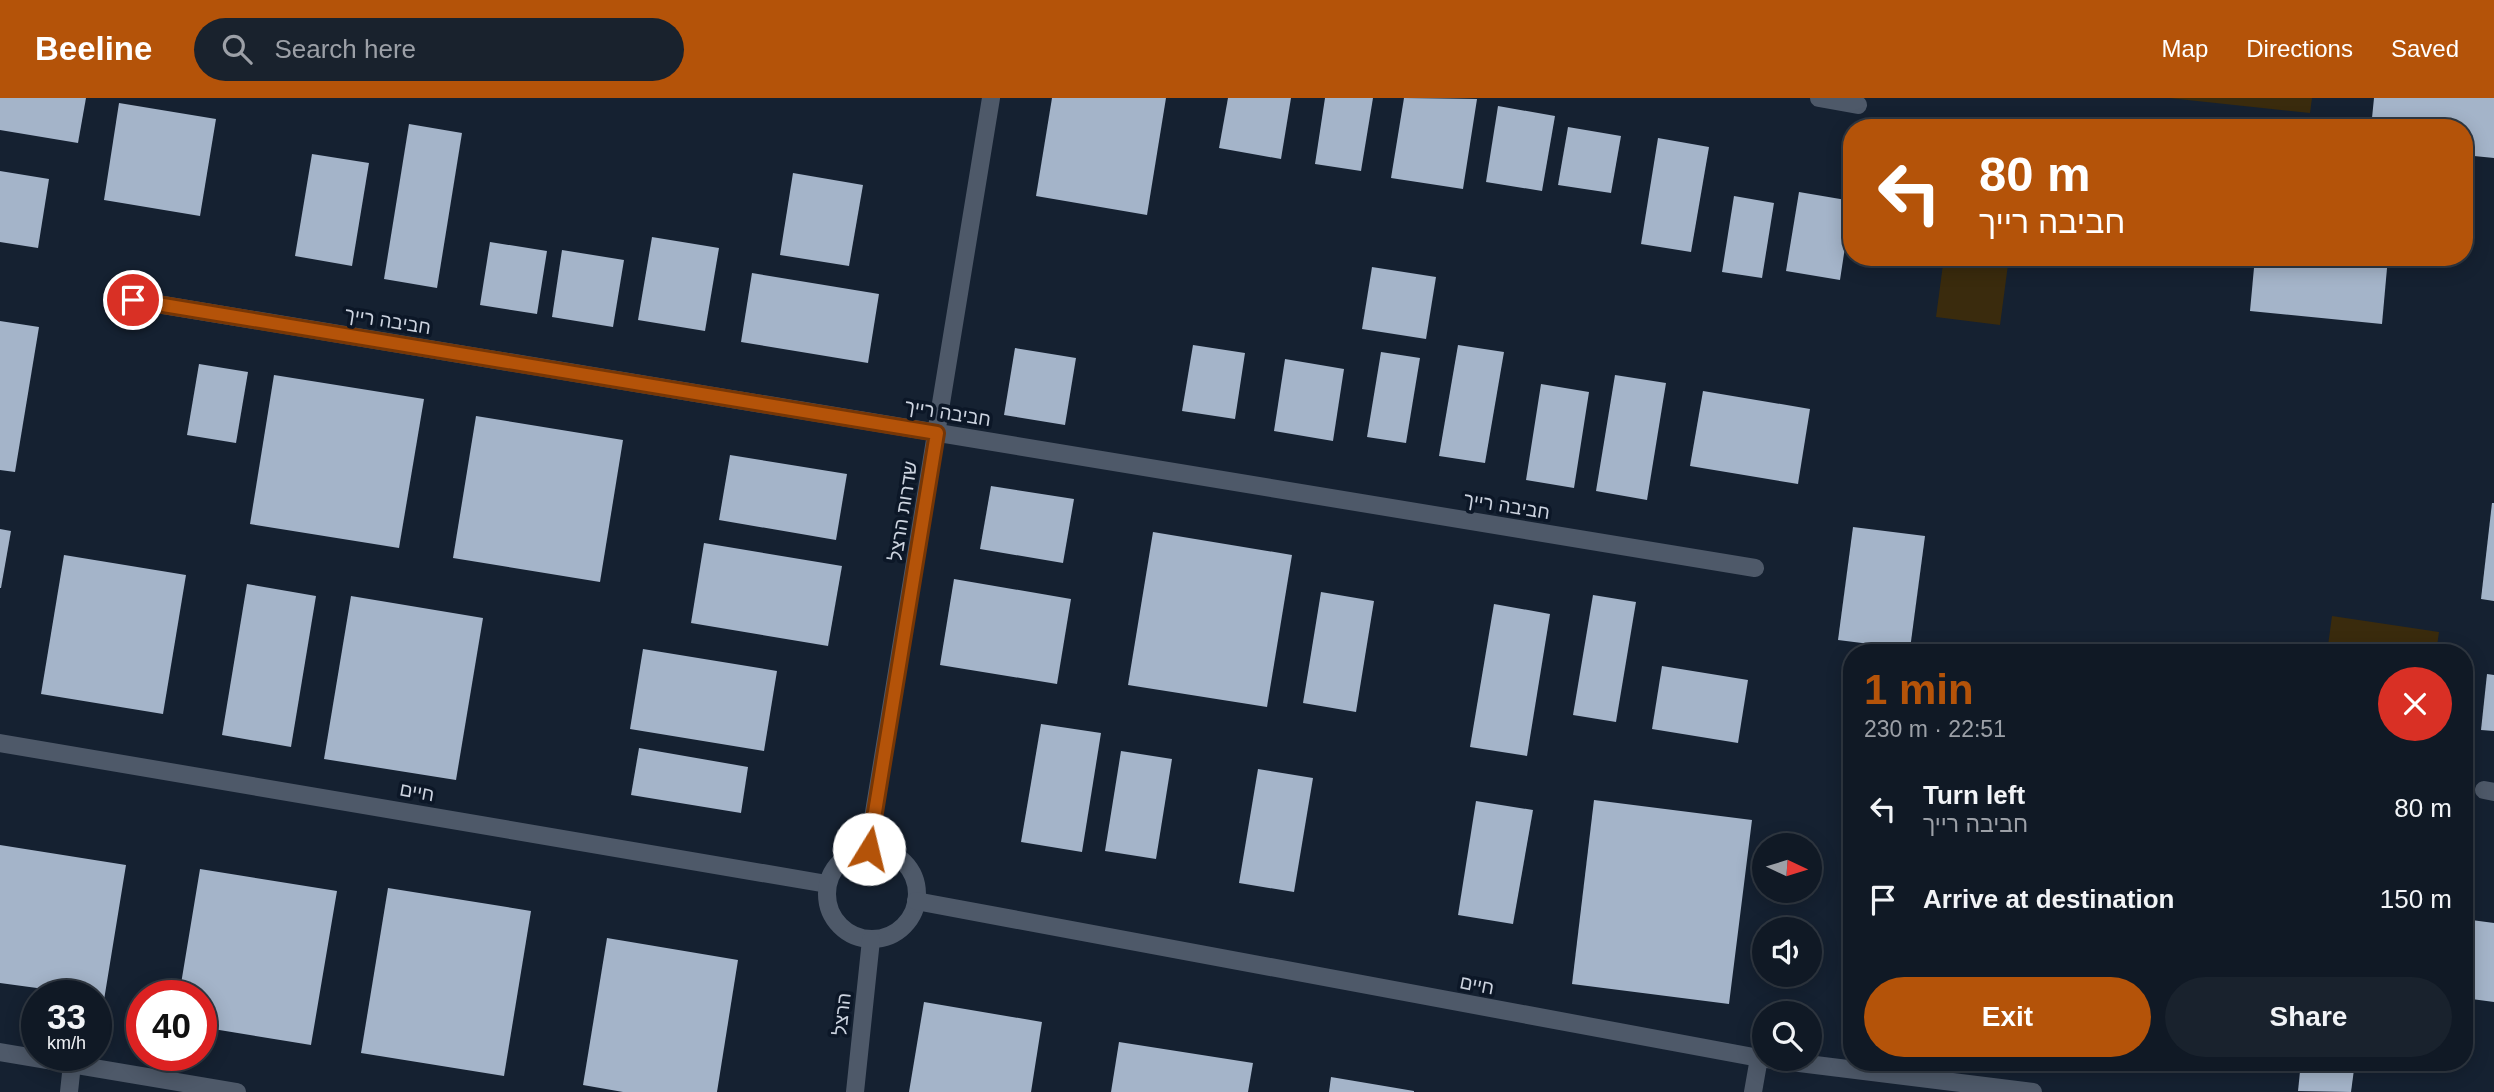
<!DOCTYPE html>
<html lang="en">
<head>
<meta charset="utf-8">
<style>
  :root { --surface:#101925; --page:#19222d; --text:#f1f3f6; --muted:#9ca0a7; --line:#303842; --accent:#b45309 }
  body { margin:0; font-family:Helvetica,Heebo,sans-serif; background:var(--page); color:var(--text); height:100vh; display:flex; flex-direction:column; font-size:26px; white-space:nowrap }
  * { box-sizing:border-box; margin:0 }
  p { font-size:23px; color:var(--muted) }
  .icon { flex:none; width:38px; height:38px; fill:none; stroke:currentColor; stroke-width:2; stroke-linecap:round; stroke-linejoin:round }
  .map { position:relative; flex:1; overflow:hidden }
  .panel { position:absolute; left:1843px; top:546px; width:630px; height:427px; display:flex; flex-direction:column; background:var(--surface); border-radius:28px; box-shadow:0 4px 18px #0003,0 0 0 2px var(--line) }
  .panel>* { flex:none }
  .top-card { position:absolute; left:1843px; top:21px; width:630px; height:147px; border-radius:28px; box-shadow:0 4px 18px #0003,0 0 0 2px var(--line); background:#b45309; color:#fff; overflow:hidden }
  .needle { width:46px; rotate:94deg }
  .tools { position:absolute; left:1752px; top:735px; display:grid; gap:14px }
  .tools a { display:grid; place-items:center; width:70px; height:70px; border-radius:50%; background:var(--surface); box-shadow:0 4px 18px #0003,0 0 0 2px var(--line); font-size:35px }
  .speed { position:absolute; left:21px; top:882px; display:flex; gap:14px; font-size:35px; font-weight:700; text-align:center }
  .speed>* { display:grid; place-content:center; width:91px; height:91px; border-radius:50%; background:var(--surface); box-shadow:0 4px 18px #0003,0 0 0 2px var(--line); line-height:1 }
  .speed small { font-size:18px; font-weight:400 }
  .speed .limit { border:10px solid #d22; background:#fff; color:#111 }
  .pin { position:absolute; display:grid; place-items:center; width:60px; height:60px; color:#fff; margin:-30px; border:4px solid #fff; border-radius:50%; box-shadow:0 2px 7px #0007 }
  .me { position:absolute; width:77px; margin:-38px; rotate:9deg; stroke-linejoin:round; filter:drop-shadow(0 0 5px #0008) }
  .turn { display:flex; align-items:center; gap:24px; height:147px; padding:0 21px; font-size:32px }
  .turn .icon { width:91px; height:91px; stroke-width:2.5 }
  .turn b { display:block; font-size:49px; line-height:60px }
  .round { display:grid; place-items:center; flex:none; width:74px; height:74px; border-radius:37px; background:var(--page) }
  .head { display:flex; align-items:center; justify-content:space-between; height:119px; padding:0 21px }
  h1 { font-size:42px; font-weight:700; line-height:52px; color:var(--accent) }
  .action { display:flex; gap:14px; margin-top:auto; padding:14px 21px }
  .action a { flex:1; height:80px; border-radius:42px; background:var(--accent); color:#fff; font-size:28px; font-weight:700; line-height:80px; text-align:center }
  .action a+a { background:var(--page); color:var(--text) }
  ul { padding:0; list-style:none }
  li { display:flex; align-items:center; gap:21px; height:91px; padding:0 21px }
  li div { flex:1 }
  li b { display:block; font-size:26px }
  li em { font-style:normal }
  header { display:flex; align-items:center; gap:42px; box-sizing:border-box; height:98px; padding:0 35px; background:var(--accent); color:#fff }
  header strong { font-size:33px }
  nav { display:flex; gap:38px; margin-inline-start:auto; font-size:24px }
  .search { width:490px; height:63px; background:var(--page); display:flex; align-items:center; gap:18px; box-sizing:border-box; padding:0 24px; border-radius:38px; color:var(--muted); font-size:26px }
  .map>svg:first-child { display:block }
  .green { fill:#3a2b0d }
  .building { fill:#a4b4c9 }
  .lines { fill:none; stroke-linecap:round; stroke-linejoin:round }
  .minor { stroke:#4e5969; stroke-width:18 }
  .route-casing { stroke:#753606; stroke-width:18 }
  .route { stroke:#b45309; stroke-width:12 }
  .labels { text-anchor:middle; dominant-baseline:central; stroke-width:7; stroke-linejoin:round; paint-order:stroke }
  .street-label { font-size:19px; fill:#cdd4e0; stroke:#0c1727 }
</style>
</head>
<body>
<header>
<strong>Beeline</strong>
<div class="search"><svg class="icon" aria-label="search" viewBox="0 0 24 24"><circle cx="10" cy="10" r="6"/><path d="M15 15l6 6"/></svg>Search here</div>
<nav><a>Map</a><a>Directions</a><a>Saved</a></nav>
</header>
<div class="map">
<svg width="2494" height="994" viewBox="0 0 2494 994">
  <rect width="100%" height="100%" fill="#152131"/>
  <g class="green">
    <polygon points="2169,0 2312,0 2310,15"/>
    <polygon points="1944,159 2009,159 2000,227 1936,219"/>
    <polygon points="2332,518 2439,534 2436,555 2327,555"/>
  </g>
  <g class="building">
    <polygon points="0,0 86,0 78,45 0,32"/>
    <polygon points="1052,0 1166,0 1147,117 1036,98"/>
    <polygon points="1228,0 1291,0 1281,61 1219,50"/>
    <polygon points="1325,0 1373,0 1361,73 1315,66"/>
    <polygon points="1404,0 1477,1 1463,91 1391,80"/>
    <polygon points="2374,0 2494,0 2494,60 2464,57 2464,30 2371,30"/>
    <polygon points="119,5 216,21 200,118 104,102"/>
    <polygon points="1498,8 1555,18 1542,93 1486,84"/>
    <polygon points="409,26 462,35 437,190 384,181"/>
    <polygon points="1568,29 1621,38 1611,95 1558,87"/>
    <polygon points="1658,40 1709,49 1691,154 1641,146"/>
    <polygon points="312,56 369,65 352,168 295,158"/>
    <polygon points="0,73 49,81 38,150 0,144"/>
    <polygon points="793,75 863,87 849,168 780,157"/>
    <polygon points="1799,94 1852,103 1840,182 1786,173"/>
    <polygon points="1734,98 1774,105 1762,180 1722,174"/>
    <polygon points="652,139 719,150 705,233 638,222"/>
    <polygon points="490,144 547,153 537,216 480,207"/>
    <polygon points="562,152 624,162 613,229 552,219"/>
    <polygon points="2255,159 2388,159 2382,226 2250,213"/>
    <polygon points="1372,169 1436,179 1426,241 1362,231"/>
    <polygon points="752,175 879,196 868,265 741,244"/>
    <polygon points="0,223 39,229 15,374 0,372"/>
    <polygon points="1193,247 1245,255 1235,321 1182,313"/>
    <polygon points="1458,247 1504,254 1485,365 1439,358"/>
    <polygon points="1015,250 1076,260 1065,327 1004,317"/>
    <polygon points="1381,254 1420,260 1406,345 1367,339"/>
    <polygon points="1285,261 1344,271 1333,343 1274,333"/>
    <polygon points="199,266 248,274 236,345 187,337"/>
    <polygon points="274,277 424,301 399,450 250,426"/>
    <polygon points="1615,277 1666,285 1647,402 1596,393"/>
    <polygon points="1541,286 1589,294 1574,390 1526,382"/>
    <polygon points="1703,293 1810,311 1798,386 1690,368"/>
    <polygon points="476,318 623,342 600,484 453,460"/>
    <polygon points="730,357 847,376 836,442 719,422"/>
    <polygon points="991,388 1074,401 1063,465 980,451"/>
    <polygon points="2492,405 2494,405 2494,503 2481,501"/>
    <polygon points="1853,429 1925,438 1910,551 1838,542"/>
    <polygon points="0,431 11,433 1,490 0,490"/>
    <polygon points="1153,434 1292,457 1267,609 1128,587"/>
    <polygon points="704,445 842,468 828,548 691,525"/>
    <polygon points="64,457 186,477 163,616 41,596"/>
    <polygon points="954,481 1071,501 1057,586 940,567"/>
    <polygon points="247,486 316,498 291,649 222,637"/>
    <polygon points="1321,494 1374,503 1356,614 1303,605"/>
    <polygon points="1593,497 1636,504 1616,624 1573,617"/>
    <polygon points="351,498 483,520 456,682 324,661"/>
    <polygon points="1494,506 1550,516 1527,658 1470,649"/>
    <polygon points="643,551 777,573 764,653 630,631"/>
    <polygon points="1662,568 1748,582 1738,645 1652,631"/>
    <polygon points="2487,576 2494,577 2494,633 2481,632"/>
    <polygon points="1041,626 1101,635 1082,754 1021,744"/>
    <polygon points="639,650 748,669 741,715 631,697"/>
    <polygon points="1121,653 1172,661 1156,761 1105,753"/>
    <polygon points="1258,671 1313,680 1294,794 1239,785"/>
    <polygon points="1594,702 1752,722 1729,906 1572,886"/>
    <polygon points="1476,703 1533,712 1513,826 1458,817"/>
    <polygon points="0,747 126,767 104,902 96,901 96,898 0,885"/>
    <polygon points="200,771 337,793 311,947 201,929 201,898 179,898"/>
    <polygon points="388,790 531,813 504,978 361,955"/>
    <polygon points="2464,821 2494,825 2494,904 2464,900"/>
    <polygon points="607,840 738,862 717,994 623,994 583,987"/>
    <polygon points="924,904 1042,924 1031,994 909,994"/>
    <polygon points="1119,944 1253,965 1248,994 1111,994"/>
    <polygon points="2163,964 2220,964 2219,973"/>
    <polygon points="2301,964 2355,964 2351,994 2298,993"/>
    <polygon points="1331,979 1414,993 1414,994 1329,994"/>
  </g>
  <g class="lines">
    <g class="minor">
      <polyline points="1819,0 1858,7"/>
      <polyline points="133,202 1755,470"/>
      <polyline points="0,645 827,786"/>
      <polyline points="2484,692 2494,694"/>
      <circle cx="872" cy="796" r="45"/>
      <polyline points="868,751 991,0"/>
      <polyline points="916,803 1759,960 2033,994"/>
      <polyline points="0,954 237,994"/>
      <polyline points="69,994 72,966"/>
      <polyline points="855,994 871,842"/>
      <polyline points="1753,994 1759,960"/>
    </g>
  </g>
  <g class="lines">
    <g class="route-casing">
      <polyline id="route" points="133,202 937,335 869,751"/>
    </g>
    <use href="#route" class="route"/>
  </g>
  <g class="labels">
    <g class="street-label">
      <text transform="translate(388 223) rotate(9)">חביבה רייך</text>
      <text transform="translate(948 315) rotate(9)">חביבה רייך</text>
      <text transform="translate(1507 408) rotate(9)">חביבה רייך</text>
      <text transform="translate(903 413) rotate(-81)">שדרות הרצל</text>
      <text transform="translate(417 694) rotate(10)">חיים</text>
      <text transform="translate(1477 887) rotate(11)">חיים</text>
      <text transform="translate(842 916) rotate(-84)">הרצל</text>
    </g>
  </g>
</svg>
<div class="tools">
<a><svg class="needle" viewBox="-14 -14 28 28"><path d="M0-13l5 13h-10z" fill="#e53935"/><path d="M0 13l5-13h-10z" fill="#9ca0a7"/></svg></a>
<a><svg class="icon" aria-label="sound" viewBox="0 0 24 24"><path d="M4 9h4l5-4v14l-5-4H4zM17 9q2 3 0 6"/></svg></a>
<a><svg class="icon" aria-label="search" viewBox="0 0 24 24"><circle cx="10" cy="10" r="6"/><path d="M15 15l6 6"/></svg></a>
</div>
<div class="speed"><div>33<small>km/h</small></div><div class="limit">40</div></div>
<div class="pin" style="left:133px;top:202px;background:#d93025"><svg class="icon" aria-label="arrive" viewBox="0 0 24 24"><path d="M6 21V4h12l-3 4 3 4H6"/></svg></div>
<svg class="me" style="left:869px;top:751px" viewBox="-20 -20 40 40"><circle r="19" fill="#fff"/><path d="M0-13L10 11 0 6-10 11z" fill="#b45309"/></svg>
<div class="top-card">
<div class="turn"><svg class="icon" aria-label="left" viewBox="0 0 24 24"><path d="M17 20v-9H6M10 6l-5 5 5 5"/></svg><div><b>80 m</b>חביבה רייך</div></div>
</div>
<section class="panel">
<div class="head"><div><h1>1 min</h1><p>230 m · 22:51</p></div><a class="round" style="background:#d93025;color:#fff"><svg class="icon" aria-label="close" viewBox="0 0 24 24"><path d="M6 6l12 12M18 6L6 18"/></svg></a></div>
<ul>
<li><svg class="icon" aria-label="left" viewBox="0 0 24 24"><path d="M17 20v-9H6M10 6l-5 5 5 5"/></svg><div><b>Turn left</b><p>חביבה רייך</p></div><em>80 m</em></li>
<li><svg class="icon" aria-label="arrive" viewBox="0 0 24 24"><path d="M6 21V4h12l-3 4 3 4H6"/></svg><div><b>Arrive at destination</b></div><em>150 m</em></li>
</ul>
<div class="action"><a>Exit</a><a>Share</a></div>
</section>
</div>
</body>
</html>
